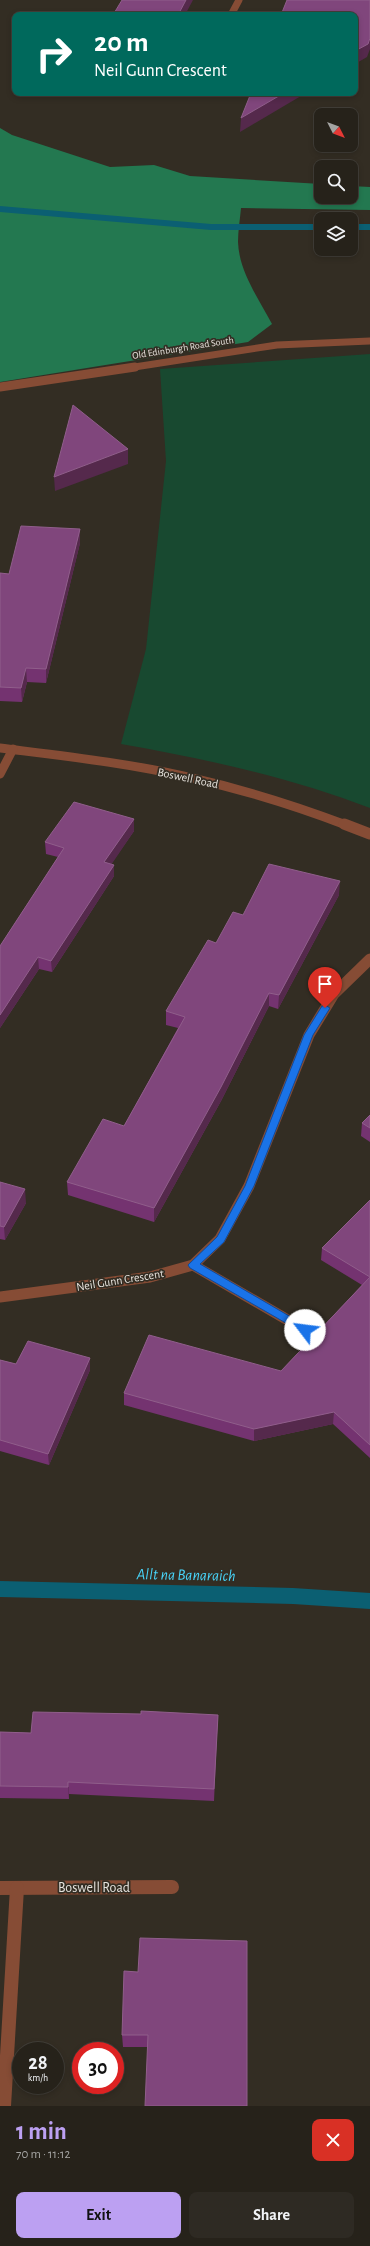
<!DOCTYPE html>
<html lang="en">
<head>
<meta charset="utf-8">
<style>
  :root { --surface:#26221a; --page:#2e2a23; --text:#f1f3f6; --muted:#a4a4a2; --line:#423f39; --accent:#bca0f2 }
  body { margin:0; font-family:"Alegreya Sans",sans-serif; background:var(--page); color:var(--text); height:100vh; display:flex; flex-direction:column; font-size:15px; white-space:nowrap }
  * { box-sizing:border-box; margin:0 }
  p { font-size:13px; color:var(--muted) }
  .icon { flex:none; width:22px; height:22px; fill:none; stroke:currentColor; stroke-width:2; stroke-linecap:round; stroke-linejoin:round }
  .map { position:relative; height:2106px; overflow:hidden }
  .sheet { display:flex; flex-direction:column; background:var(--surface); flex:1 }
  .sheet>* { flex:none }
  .guide { position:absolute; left:12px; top:12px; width:346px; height:84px; border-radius:8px; box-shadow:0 2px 6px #0003,0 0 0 1px var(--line); background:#00695c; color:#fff; overflow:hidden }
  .needle { width:26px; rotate:132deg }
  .fabs { position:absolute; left:314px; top:108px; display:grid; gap:8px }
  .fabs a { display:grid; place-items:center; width:44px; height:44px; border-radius:8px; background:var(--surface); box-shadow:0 2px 6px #0003,0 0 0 1px var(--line); font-size:20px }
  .speed { position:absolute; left:12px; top:2042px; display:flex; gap:8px; font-size:20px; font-weight:700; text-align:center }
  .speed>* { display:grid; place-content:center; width:52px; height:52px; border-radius:50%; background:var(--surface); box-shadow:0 2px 6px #0003,0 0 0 1px var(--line); line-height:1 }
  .speed small { font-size:10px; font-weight:400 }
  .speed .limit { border:6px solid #d22; background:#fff; color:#111 }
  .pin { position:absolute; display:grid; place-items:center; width:34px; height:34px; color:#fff; margin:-41px -17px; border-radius:50% 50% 50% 0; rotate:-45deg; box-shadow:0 0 4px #0007 }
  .pin .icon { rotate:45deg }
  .me { position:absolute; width:44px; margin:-22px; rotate:300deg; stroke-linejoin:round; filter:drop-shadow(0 0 3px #0008) }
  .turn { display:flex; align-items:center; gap:14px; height:84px; padding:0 16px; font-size:18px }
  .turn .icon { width:52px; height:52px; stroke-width:2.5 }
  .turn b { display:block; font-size:28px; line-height:34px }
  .round { display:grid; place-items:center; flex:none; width:42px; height:42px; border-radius:8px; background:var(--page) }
  .overview { display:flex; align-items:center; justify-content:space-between; height:68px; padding:0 16px }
  h1 { font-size:24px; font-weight:700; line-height:30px; color:var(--accent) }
  .cta { display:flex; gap:8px; margin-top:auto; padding:8px 16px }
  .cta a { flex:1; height:46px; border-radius:8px; background:var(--accent); color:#111; font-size:16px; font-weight:700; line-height:46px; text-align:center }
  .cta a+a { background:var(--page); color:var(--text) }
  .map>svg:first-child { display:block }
  .green { fill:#184930 }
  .forest { fill:#237850 }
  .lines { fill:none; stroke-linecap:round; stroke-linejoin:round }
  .stream { fill:#0b5f72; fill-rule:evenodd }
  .minor-far3 { stroke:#864c35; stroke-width:7 }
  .minor-far2 { stroke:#864c35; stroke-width:9 }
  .minor-far1 { stroke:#864c35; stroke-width:11 }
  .minor { stroke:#864c35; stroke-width:14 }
  .wall { fill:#743370 }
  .shaded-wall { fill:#55294c }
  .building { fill:#80467c; stroke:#905e8b }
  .route { fill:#1a73e8; stroke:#114b97 }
  .labels { text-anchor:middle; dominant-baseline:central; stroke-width:3.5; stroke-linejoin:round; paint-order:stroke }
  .far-street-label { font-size:10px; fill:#e6e2dc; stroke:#332d23 }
  .street-label { font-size:12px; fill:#e6e2dc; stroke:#332d23 }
  .near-street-label { font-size:14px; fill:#e6e2dc; stroke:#332d23 }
  .near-water-label { font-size:16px; font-style:italic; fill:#48d4f9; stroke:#332d23 }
</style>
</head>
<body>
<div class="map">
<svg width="370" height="2106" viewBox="0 0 370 2106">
  <rect width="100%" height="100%" fill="#332d23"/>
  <path class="green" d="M370 354V808C289 777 206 759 121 744L146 649 166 461 160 369Z"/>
  <path class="forest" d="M0 128 12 135 110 167 154 165 190 176 321 184V197H351V186L370 187V210L241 208C240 219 238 231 238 242 239 272 259 299 272 324L248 342 0 382Z"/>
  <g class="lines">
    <g class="stream">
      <polygon points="0,206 211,224 321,224 321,230 211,230 0,212"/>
      <rect x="351" y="224" width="19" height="6"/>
      <polygon points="0,1581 293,1588 370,1593 370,1609 293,1604 0,1597"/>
    </g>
    <g class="minor-far3">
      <polyline points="231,15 239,0"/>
      <polyline points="128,368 277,345 370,341"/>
    </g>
    <g class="minor-far2">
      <polyline points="0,387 135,367"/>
      <path d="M0 748C64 756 129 763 192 778 245 790 296 806 346 825"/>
      <polyline points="0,774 13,749"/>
    </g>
    <g class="minor-far1">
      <polyline points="344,824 370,834"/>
      <polyline points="193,1265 305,1330"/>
      <polyline points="0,1297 150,1277 193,1265 220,1239 249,1186 309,1035 334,994 370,959"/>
    </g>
    <g class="minor">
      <polyline points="0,1888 172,1887"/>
      <polyline points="4,2106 17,1888"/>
    </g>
  </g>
  <g class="wall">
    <polygon points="80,529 80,543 46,683 27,682 22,702 0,701 0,573 9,574"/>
    <polygon points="134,819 134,831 111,864 114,876 52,972 39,969 0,1028 0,946 58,857 46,854 45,842"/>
    <polygon points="339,895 278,1009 269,1006 221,1101 154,1222 68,1195 67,1182 124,1126 178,1028 166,1025 166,1011 243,915"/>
    <polygon points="370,1115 370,1142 361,1136 362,1123"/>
    <polygon points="0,1182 26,1203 5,1240 0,1239"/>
    <polygon points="370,1200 370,1458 333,1424 254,1441 124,1405 124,1393 281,1371 362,1285 321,1260 322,1248"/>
    <polygon points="90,1358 90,1370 49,1465 0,1451 0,1360 16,1364"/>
    <polygon points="218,1715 214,1801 69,1794 69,1799 0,1798 0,1732 31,1733"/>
    <polygon points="247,1941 147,2047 123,2047 122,2035"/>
  </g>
  <g class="shaded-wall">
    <polygon points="186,0 193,0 185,15 178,15"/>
    <polygon points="370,38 370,49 367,57 355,64 355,51"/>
    <polygon points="284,93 306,93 240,132 241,118"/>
    <polygon points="128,449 128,464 55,491 54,477"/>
    <polygon points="80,529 80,543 46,683 46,669"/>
    <polygon points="26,668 27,682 22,702 21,688"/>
    <polygon points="134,819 134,831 105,874 104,862"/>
    <polygon points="114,865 114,876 52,972 51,961"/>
    <polygon points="340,881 339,895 278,1009 279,995"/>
    <polygon points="38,957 39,969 0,1028 0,1015"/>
    <polygon points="269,993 269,1006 221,1101 154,1222 154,1208"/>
    <polygon points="25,1189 26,1203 5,1240 4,1227"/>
    <polygon points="90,1358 90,1370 49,1465 48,1454"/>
    <polygon points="334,1412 333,1424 254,1441 254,1429"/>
    <polygon points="68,1782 69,1794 69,1799 68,1787"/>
  </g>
  <g class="building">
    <polygon points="122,0 186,0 178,15 113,15"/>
    <polygon points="287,0 370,0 370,38 368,44 355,51 355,15 281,15"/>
    <polygon points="251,93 284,93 241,118"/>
    <polygon points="73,405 128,449 54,477"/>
    <polygon points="21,526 80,529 46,669 26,668 21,688 0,687 0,573 9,574"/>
    <polygon points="74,802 134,819 104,862 114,865 51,961 38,957 0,1015 0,946 64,848 45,842"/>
    <polygon points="269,864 340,881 279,995 269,993 221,1087 154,1208 67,1182 103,1119 124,1126 185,1017 166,1011 208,940 216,943 233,912 243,915"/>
    <polygon points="370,1115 370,1128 362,1123"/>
    <polygon points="0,1182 25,1189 4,1227 0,1226"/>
    <polygon points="370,1200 370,1445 334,1412 254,1429 124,1393 149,1335 281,1371 370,1277 322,1248"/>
    <polygon points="28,1341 90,1358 48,1454 0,1440 0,1360 16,1364"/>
    <polygon points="141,1711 218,1715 214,1789 68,1782 68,1787 0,1786 0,1732 31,1733 33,1712 141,1714"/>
    <polygon points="140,1938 247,1941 247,2106 145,2106 148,2035 122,2035 124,1971 138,1972"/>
  </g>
  <polygon class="route" points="325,1005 330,1008 313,1035 254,1186 224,1242 200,1264 308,1327 310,1330 305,1334 190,1268 188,1265 217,1237 245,1186 304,1035 322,1006"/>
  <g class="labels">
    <g class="far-street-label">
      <text transform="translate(183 348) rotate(-9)">Old Edinburgh Road South</text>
    </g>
    <g class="street-label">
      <text transform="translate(188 778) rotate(12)">Boswell Road</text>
      <text transform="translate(120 1280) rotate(-9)">Neil Gunn Crescent</text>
    </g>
    <g class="near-street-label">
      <text x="94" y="1888">Boswell Road</text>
    </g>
    <g class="near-water-label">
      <text transform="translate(186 1575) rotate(1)">Allt na Banaraich</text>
    </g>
  </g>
</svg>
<div class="fabs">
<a><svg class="needle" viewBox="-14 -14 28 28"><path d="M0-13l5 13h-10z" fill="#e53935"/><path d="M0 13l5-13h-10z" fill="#a4a4a2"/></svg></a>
<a><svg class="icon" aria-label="search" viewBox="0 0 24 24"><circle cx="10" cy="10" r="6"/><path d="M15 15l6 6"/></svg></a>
<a><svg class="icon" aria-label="layers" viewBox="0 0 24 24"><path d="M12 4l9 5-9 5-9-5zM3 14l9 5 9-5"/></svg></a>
</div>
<div class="speed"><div>28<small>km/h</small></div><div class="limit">30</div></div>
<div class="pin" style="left:325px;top:1008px;background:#d93025"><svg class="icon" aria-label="arrive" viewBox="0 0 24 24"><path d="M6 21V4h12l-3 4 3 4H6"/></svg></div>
<svg class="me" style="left:305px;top:1330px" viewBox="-20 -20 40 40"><circle r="19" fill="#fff"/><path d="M0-13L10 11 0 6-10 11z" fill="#1a73e8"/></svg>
<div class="guide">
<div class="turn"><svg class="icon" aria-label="right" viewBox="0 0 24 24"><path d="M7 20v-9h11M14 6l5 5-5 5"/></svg><div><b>20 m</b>Neil Gunn Crescent</div></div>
</div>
</div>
<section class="sheet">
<div class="overview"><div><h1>1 min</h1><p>70 m · 11:12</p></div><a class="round" style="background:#d93025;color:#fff"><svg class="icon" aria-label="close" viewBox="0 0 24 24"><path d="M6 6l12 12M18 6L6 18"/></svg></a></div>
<div class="cta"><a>Exit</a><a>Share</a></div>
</section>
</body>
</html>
